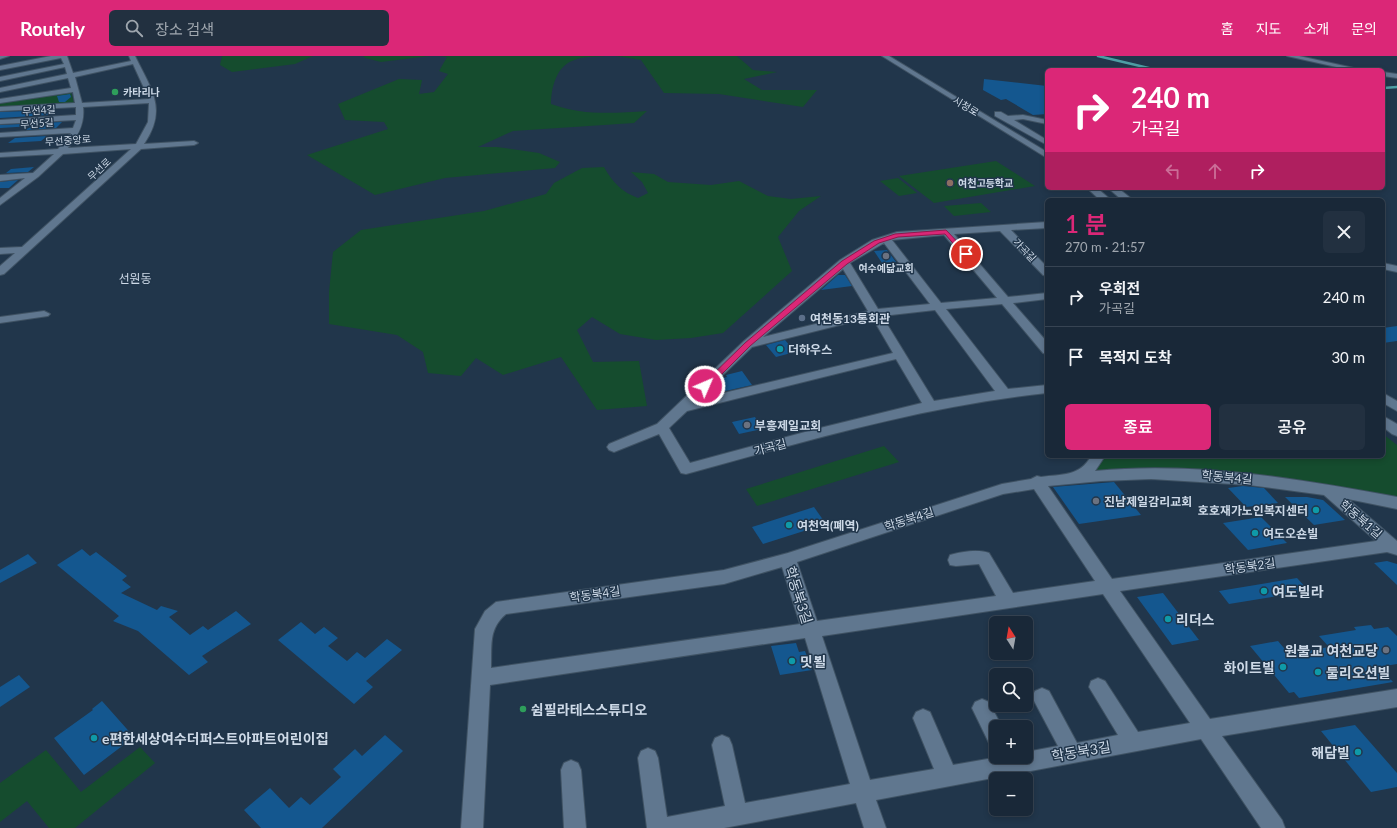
<!DOCTYPE html>
<html lang="ko">
<head>
<meta charset="utf-8">
<style>
  :root { --surface:#192838; --page:#223040; --text:#f1f3f6; --muted:#9fa6ae; --line:#374453; --accent:#db2777 }
  body { margin:0; font-family:Lato,"Noto Sans KR",sans-serif; background:var(--page); color:var(--text); height:100vh; display:flex; flex-direction:column; font-size:15px; white-space:nowrap }
  * { box-sizing:border-box; margin:0 }
  p { font-size:13px; color:var(--muted) }
  .icon { flex:none; width:22px; height:22px; fill:none; stroke:currentColor; stroke-width:2; stroke-linecap:round; stroke-linejoin:round }
  .map { position:relative; flex:1; overflow:hidden }
  .sheet { position:absolute; left:1045px; top:142px; width:340px; height:260px; display:flex; flex-direction:column; background:var(--surface); border-radius:6px; box-shadow:0 2px 6px #0003,0 0 0 1px var(--line) }
  .sheet>* { flex:none }
  .hud { position:absolute; left:1045px; top:12px; width:340px; height:122px; border-radius:6px; box-shadow:0 2px 6px #0003,0 0 0 1px var(--line); background:#db2777; color:#fff; overflow:hidden }
  .needle { width:26px; rotate:349deg }
  .controls { position:absolute; left:989px; top:560px; display:grid; gap:8px }
  .controls a { display:grid; place-items:center; width:44px; height:44px; border-radius:6px; background:var(--surface); box-shadow:0 2px 6px #0003,0 0 0 1px var(--line); font-size:20px }
  .pin { position:absolute; display:grid; place-items:center; width:34px; height:34px; color:#fff; margin:-17px; border:2px solid #fff; border-radius:50%; box-shadow:0 1px 4px #0007 }
  .me { position:absolute; width:44px; margin:-22px; rotate:45deg; stroke-linejoin:round; filter:drop-shadow(0 0 3px #0008) }
  .turn { display:flex; align-items:center; gap:14px; height:84px; padding:0 20px; font-size:18px }
  .turn .icon { width:52px; height:52px; stroke-width:2.5 }
  .turn b { display:block; font-size:28px; line-height:34px }
  .lanes { display:flex; align-items:center; height:38px; padding:0 20px; background:#0003; justify-content:center; gap:20px; direction:ltr }
  .lanes .off { opacity:.35 }
  .round { display:grid; place-items:center; flex:none; width:42px; height:42px; border-radius:6px; background:var(--page) }
  .headline { display:flex; align-items:center; justify-content:space-between; height:68px; padding:0 20px }
  h1 { font-size:24px; font-weight:600; line-height:30px; color:var(--accent) }
  .action { display:flex; gap:8px; margin-top:auto; padding:8px 20px }
  .action a { flex:1; height:46px; border-radius:6px; background:var(--accent); color:#fff; font-size:16px; font-weight:600; line-height:46px; text-align:center }
  .action a+a { background:var(--page); color:var(--text) }
  ul { padding:0; list-style:none }
  li { display:flex; align-items:center; gap:12px; height:60px; padding:0 20px; border-top:1px solid var(--line) }
  li div { flex:1 }
  li b { display:block; font-size:15px }
  li em { font-style:normal }
  header { display:flex; align-items:center; gap:24px; box-sizing:border-box; height:56px; padding:0 20px; background:var(--accent); color:#fff }
  header strong { font-size:19px }
  nav { display:flex; gap:22px; margin-inline-start:auto; font-size:14px }
  .search { width:280px; height:36px; background:var(--page); display:flex; align-items:center; gap:10px; box-sizing:border-box; padding:0 14px; border-radius:6px; color:var(--muted); font-size:15px }
  .map>svg:first-child { display:block }
  .green { fill:#154c2e }
  .lines { fill:none; stroke-linecap:round; stroke-linejoin:round }
  .stream { stroke:#4e9ea4; stroke-width:2.5 }
  .building { fill:#14578f }
  .minor-casing { stroke:#3f5263; stroke-width:2 }
  .minor { fill:#60778f; fill-rule:evenodd }
  .route { fill:#db2777; stroke:#8e194d }
  .leisure-dot { fill:#2e9e5b; stroke:#21364b; stroke-width:1.5 }
  .education-dot { fill:#8d6e63; stroke:#21364b; stroke-width:1.5 }
  .worship-dot { fill:#6b7280; stroke:#21364b; stroke-width:1.5 }
  .service-dot { fill:#5c6f8a; stroke:#21364b; stroke-width:1.5 }
  .culture-dot { fill:#0f9aa8; stroke:#21364b; stroke-width:1.5 }
  .labels { text-anchor:middle; dominant-baseline:central; stroke-width:3; stroke-linejoin:round; paint-order:stroke }
  .far-poi-label { font-size:10px; font-weight:bold; fill:#cdd9e7; stroke:#21364b; text-anchor:start }
  .far-street-label { font-size:10px; fill:#cdd9e7; stroke:#21364b }
  .far-quarter-label { font-size:12px; fill:#cdd9e7; stroke:#21364b }
  .poi-label { font-size:12px; font-weight:bold; fill:#cdd9e7; stroke:#21364b; text-anchor:start }
  .street-label { font-size:12px; fill:#cdd9e7; stroke:#21364b }
  .near-poi-label { font-size:14px; font-weight:bold; fill:#cdd9e7; stroke:#21364b; text-anchor:start }
  .near-street-label { font-size:14px; fill:#cdd9e7; stroke:#21364b }
</style>
</head>
<body>
<header>
<strong>Routely</strong>
<div class="search"><svg class="icon" aria-label="search" viewBox="0 0 24 24"><circle cx="10" cy="10" r="6"/><path d="M15 15l6 6"/></svg>장소 검색</div>
<nav><a>홈</a><a>지도</a><a>소개</a><a>문의</a></nav>
</header>
<div class="map">
<svg width="1397" height="772" viewBox="0 0 1397 772">
  <rect width="100%" height="100%" fill="#21364b"/>
  <g class="green">
    <polygon points="222,0 313,0 295,8 232,16 220,9"/>
    <polygon points="363,0 430,0 381,6 365,2"/>
    <path d="M440 0H606C595 1 582 0 572 5 556 11 551 33 551 48 583 60 615 57 647 55L634 67 513 75 478 91H497L539 97 560 106 555 112 445 122 375 139 307 99 388 73 384 66 345 64 338 48 399 23 422 24 419 38 434 36 448 18 439 15 447 1Z"/>
    <polygon points="616,0 737,0 753,14 777,16 744,23 762,34 817,34 803,51 719,38 664,37 641,4"/>
    <polygon points="71,36 74,47 70,48 0,51 0,45"/>
    <polygon points="996,105 1035,130 934,147 899,120"/>
    <path d="M604 111C613 127 622 136 638 142L648 137 642 126 631 116 654 118 668 126 711 129 739 125 768 140 791 143 821 140 799 155 778 181 792 215 723 277 691 282 656 284 620 278 592 261 577 274 593 306 639 305 647 350 597 354 561 301 503 319 476 302 461 320 428 317 423 296 397 279 329 268V236L333 196 361 174 484 155 546 138 554 127 582 112Z"/>
    <polygon points="898,122 917,137 899,140 880,125"/>
    <polygon points="981,147 991,156 954,160 944,150"/>
    <path d="M1383 378 1397 389V443C1297 426 1195 403 1093 415L1106 400H1383Z"/>
    <polygon points="884,390 899,406 757,450 746,433"/>
    <polygon points="140,691 155,707 75,772 49,772 27,745 0,766 0,727 46,694 81,736"/>
  </g>
  <g class="lines">
    <g class="stream">
      <polyline points="1098,0 1157,14"/>
      <polyline points="1383,32 1397,31"/>
    </g>
  </g>
  <g class="building">
    <polygon points="984,23 1047,30 1047,58 1033,59 1006,43 1001,44 983,34"/>
    <polygon points="70,38 71,41 65,46 59,46 57,40"/>
    <polygon points="55,54 48,59 0,62 0,56"/>
    <polygon points="62,66 56,72 25,74 33,70 0,72 0,69"/>
    <polygon points="47,80 41,85 8,87 15,82"/>
    <polygon points="34,111 28,116 6,117 11,113"/>
    <polygon points="18,124 9,132 0,132 0,126"/>
    <polygon points="887,194 896,206 882,207 874,195"/>
    <polygon points="838,219 845,219 852,230 821,234"/>
    <polygon points="1397,270 1397,285 1383,287 1383,272"/>
    <polygon points="785,284 795,296 776,301 766,289"/>
    <polygon points="742,315 752,329 721,336 716,328 722,322 727,321 726,319"/>
    <polygon points="755,361 762,373 739,378 732,366"/>
    <polygon points="1114,426 1141,459 1079,468 1053,431"/>
    <polygon points="1243,430 1264,432 1278,447 1246,451 1228,432"/>
    <polygon points="1285,441 1307,441 1323,444 1345,464 1314,469"/>
    <polygon points="814,451 826,468 763,488 752,471"/>
    <polygon points="1261,461 1287,487 1248,494 1223,467"/>
    <polygon points="82,493 90,500 96,496 127,520 122,524 131,531 121,537 157,554 161,550 178,555 169,561 190,579 203,570 208,574 236,555 251,568 202,600 208,606 189,619 138,575 113,565 119,560 57,509"/>
    <polygon points="28,498 37,507 0,527 0,514"/>
    <polygon points="1387,505 1397,508 1397,529 1374,507"/>
    <polygon points="1297,522 1309,535 1229,548 1219,535"/>
    <polygon points="1163,537 1199,584 1172,589 1137,541"/>
    <polygon points="301,566 315,578 324,571 338,582 328,590 347,605 357,596 365,602 387,583 402,594 366,625 373,631 354,648 278,584"/>
    <polygon points="1371,569 1374,573 1388,571 1397,580 1397,608 1379,611 1393,626 1299,642 1294,636 1289,637 1250,590 1278,585 1289,598 1329,591 1319,580 1356,574 1354,571"/>
    <polygon points="796,587 799,596 805,595 812,614 780,619 771,590"/>
    <polygon points="19,619 30,631 0,651 0,631"/>
    <polygon points="102,645 134,681 84,719 54,682 93,654 92,653"/>
    <polygon points="1355,669 1397,717 1397,731 1371,736 1321,675"/>
    <polygon points="385,679 403,695 322,772 261,772 244,754 270,732 289,752 301,741 310,749 341,721 333,713 355,693 362,700"/>
  </g>
  <g class="lines">
    <g class="minor-casing">
      <g id="minor">
        <polygon points="0,0 9,0 0,3"/>
        <path d="M51 0H67L73 17 131 5 129 0H135C151 33 168 53 144 88L194 85 198 87 194 89 141 93 4 218 0 219V210L15 197 0 198V192L22 191 131 93 63 98 38 121 0 149V142L25 122 0 125V119L33 117 54 98 0 101V97L58 93 71 77 0 81V77L73 72 76 64 0 68V64L76 59V51L0 55V51L75 47 73 36 0 47V43L71 32 68 22 0 36V32L67 18 65 11 0 25V21L64 8 61 2 0 14V10ZM133 8 149 43 82 47 75 21ZM149 47 148 66 136 88 68 92C78 80 85 67 83 51Z"/>
        <polygon points="882,0 889,0 1047,96 1047,102"/>
        <polygon points="1287,0 1299,0 1363,14 1350,14"/>
        <polygon points="1383,16 1397,18 1397,22 1383,20"/>
        <polygon points="995,56 1001,56 1008,60 1023,59 1047,64 1047,68 1023,63 1014,64 1047,84 1047,89 995,60"/>
        <polygon points="1087,132 1097,132 1111,144 1100,144"/>
        <polygon points="1108,132 1118,132 1133,144 1122,144"/>
        <path d="M1047 166V172L1011 174 1047 211V220L1043 219 1000 175 954 178 1008 241 1047 237V243L1013 247 1047 286V298L1043 297 1002 248 946 253 1008 333 1047 329V337C923 350 806 385 686 418L681 417 659 378 614 396 609 394 607 391 609 388 657 368 744 285 840 204 872 184 897 176ZM944 179 997 242 941 247 892 184ZM884 187 930 248 878 253 850 207ZM843 213 868 255 763 281ZM935 254 995 335 934 345 882 260ZM872 261 893 297 698 343 752 291ZM896 303 922 347 820 372 690 407 669 372 687 355Z"/>
        <polygon points="1383,207 1397,210 1397,216 1383,213"/>
        <polygon points="44,255 50,258 48,260 0,267 0,261"/>
        <polygon points="1383,337 1397,345 1397,355 1383,347"/>
        <polygon points="1383,360 1397,368 1397,380 1392,378 1383,371"/>
        <path d="M1091 400H1105L1095 415C1196 405 1299 423 1397 441V453L1348 443 1397 485V499L1387 496 1120 535 1210 663 1397 633V651L1222 680 1282 764 1285 772H1261L1201 683 876 744 886 772H864L856 747 724 772H647L638 702 641 695 648 692 655 695 658 702 667 761 725 750 712 689 715 682 722 679 729 682 732 689 745 747 850 728 805 582 490 629 483 772H461L475 573 485 555 496 546 724 514 788 497 1002 428 1031 423 1037 420 1041 421C1061 418 1080 421 1091 400ZM1151 423 1249 429 1324 439 1376 485 1112 523 1048 430 1101 425ZM1034 433 1095 525 1013 537 989 497C978 493 961 496 950 499L948 504 950 509 956 510 979 508 996 540 817 565 797 506 1003 438ZM782 511 800 568 491 612C492 590 488 573 506 558L724 528ZM1103 538 1190 667 1138 676 1105 625 1098 622 1091 625 1089 631 1118 679 1077 687 1049 635 1042 632 1035 635 1032 641 1058 690 1026 696V701H999L953 709 930 656 923 653 916 656 913 662 934 713 870 724 822 580Z"/>
        <polygon points="982,643 989,646 1002,671 996,671 996,689 989,687 972,652 975,646"/>
        <polygon points="571,704 578,707 581,714 586,772 564,772 561,714 564,707"/>
      </g>
    </g>
    <use href="#minor" class="minor"/>
  </g>
  <polygon class="route" points="946,174 968,197 968,200 964,200 945,178 898,181 879,187 847,208 750,290 708,332 702,332 701,330 745,287 842,205 874,185 895,178"/>
  <g class="leisure-dot">
    <circle cx="115" cy="36" r="4"/>
    <circle cx="523" cy="653" r="4"/>
  </g>
  <circle class="education-dot" cx="950" cy="127" r="4"/>
  <g class="worship-dot">
    <circle cx="886" cy="200" r="4"/>
    <circle cx="747" cy="369" r="4"/>
    <circle cx="1096" cy="445" r="4"/>
    <circle cx="1386" cy="594" r="4"/>
  </g>
  <circle class="service-dot" cx="802" cy="262" r="4"/>
  <g class="culture-dot">
    <circle cx="780" cy="293" r="4"/>
    <circle cx="1316" cy="454" r="4"/>
    <circle cx="789" cy="469" r="4"/>
    <circle cx="1255" cy="477" r="4"/>
    <circle cx="1264" cy="535" r="4"/>
    <circle cx="1168" cy="563" r="4"/>
    <circle cx="792" cy="605" r="4"/>
    <circle cx="1283" cy="611" r="4"/>
    <circle cx="1318" cy="616" r="4"/>
    <circle cx="94" cy="682" r="4"/>
    <circle cx="1358" cy="696" r="4"/>
  </g>
  <g class="labels">
    <g class="far-poi-label">
      <text x="123" y="36">카타리나</text>
      <text x="958" y="127">여천고등학교</text>
      <text x="886" y="212" text-anchor="middle">여수예닮교회</text>
    </g>
    <g class="far-street-label">
      <text transform="translate(966 50) rotate(31)">시청로</text>
      <text transform="translate(39 54) rotate(-4)">무선4길</text>
      <text transform="translate(37 67) rotate(-4)">무선5길</text>
      <text transform="translate(68 84) rotate(-4)">무선중앙로</text>
      <text transform="translate(99 113) rotate(-43)">무선로</text>
      <text transform="translate(1025 194) rotate(46)">가곡길</text>
    </g>
    <g class="far-quarter-label">
      <text x="135" y="222">선원동</text>
    </g>
    <g class="poi-label">
      <text x="810" y="262">여천동13통회관</text>
      <text x="788" y="293">더하우스</text>
      <text x="755" y="369">부흥제일교회</text>
      <text x="1104" y="445">진남제일감리교회</text>
      <text x="1308" y="454" text-anchor="end">호호재가노인복지센터</text>
      <text x="797" y="469">여천역(폐역)</text>
      <text x="1263" y="477">여도오숀빌</text>
    </g>
    <g class="street-label">
      <text transform="translate(770 391) rotate(-15)">가곡길</text>
      <text transform="translate(1227 421) rotate(5)">학동북4길</text>
      <text transform="translate(909 463) rotate(-18)">학동북4길</text>
      <text transform="translate(1361 463) rotate(41)">학동북1길</text>
      <text transform="translate(1250 510) rotate(-8)">학동북2길</text>
      <text transform="translate(595 538) rotate(-8)">학동북4길</text>
    </g>
    <g class="near-poi-label">
      <text x="1272" y="535">여도빌라</text>
      <text x="1176" y="563">리더스</text>
      <text x="1378" y="594" text-anchor="end">원불교 여천교당</text>
      <text x="800" y="605">밋뵐</text>
      <text x="1275" y="611" text-anchor="end">화이트빌</text>
      <text x="1326" y="616">둘리오션빌</text>
      <text x="531" y="653">쉼필라테스스튜디오</text>
      <text x="102" y="682">e편한세상여수더퍼스트아파트어린이집</text>
      <text x="1350" y="696" text-anchor="end">해담빌</text>
    </g>
    <g class="near-street-label">
      <text transform="translate(799 539) rotate(72)">학동북3길</text>
      <text transform="translate(1081 695) rotate(-10)">학동북3길</text>
    </g>
  </g>
</svg>
<div class="controls">
<a><svg class="needle" viewBox="-14 -14 28 28"><path d="M0-13l5 13h-10z" fill="#e53935"/><path d="M0 13l5-13h-10z" fill="#9fa6ae"/></svg></a>
<a><svg class="icon" aria-label="search" viewBox="0 0 24 24"><circle cx="10" cy="10" r="6"/><path d="M15 15l6 6"/></svg></a>
<a>+</a>
<a>−</a>
</div>
<div class="pin" style="left:966px;top:198px;background:#d93025"><svg class="icon" aria-label="arrive" viewBox="0 0 24 24"><path d="M6 21V4h12l-3 4 3 4H6"/></svg></div>
<svg class="me" style="left:705px;top:330px" viewBox="-20 -20 40 40"><circle r="17" fill="#db2777" stroke="#fff" stroke-width="3"/><path d="M0-11L8 9 0 5-8 9z" fill="#fff"/></svg>
<div class="hud">
<div class="turn"><svg class="icon" aria-label="right" viewBox="0 0 24 24"><path d="M7 20v-9h11M14 6l5 5-5 5"/></svg><div><b>240 m</b>가곡길</div></div>
<div class="lanes"><svg class="icon off" aria-label="left" viewBox="0 0 24 24"><path d="M17 20v-9H6M10 6l-5 5 5 5"/></svg><svg class="icon off" aria-label="ahead" viewBox="0 0 24 24"><path d="M12 20V5M6 11l6-6 6 6"/></svg><svg class="icon" aria-label="right" viewBox="0 0 24 24"><path d="M7 20v-9h11M14 6l5 5-5 5"/></svg></div>
</div>
<section class="sheet">
<div class="headline"><div><h1>1 분</h1><p>270 m · 21:57</p></div><a class="round"><svg class="icon" aria-label="close" viewBox="0 0 24 24"><path d="M6 6l12 12M18 6L6 18"/></svg></a></div>
<ul>
<li><svg class="icon" aria-label="right" viewBox="0 0 24 24"><path d="M7 20v-9h11M14 6l5 5-5 5"/></svg><div><b>우회전</b><p>가곡길</p></div><em>240 m</em></li>
<li><svg class="icon" aria-label="arrive" viewBox="0 0 24 24"><path d="M6 21V4h12l-3 4 3 4H6"/></svg><div><b>목적지 도착</b></div><em>30 m</em></li>
</ul>
<div class="action"><a>종료</a><a>공유</a></div>
</section>
</div>
</body>
</html>
